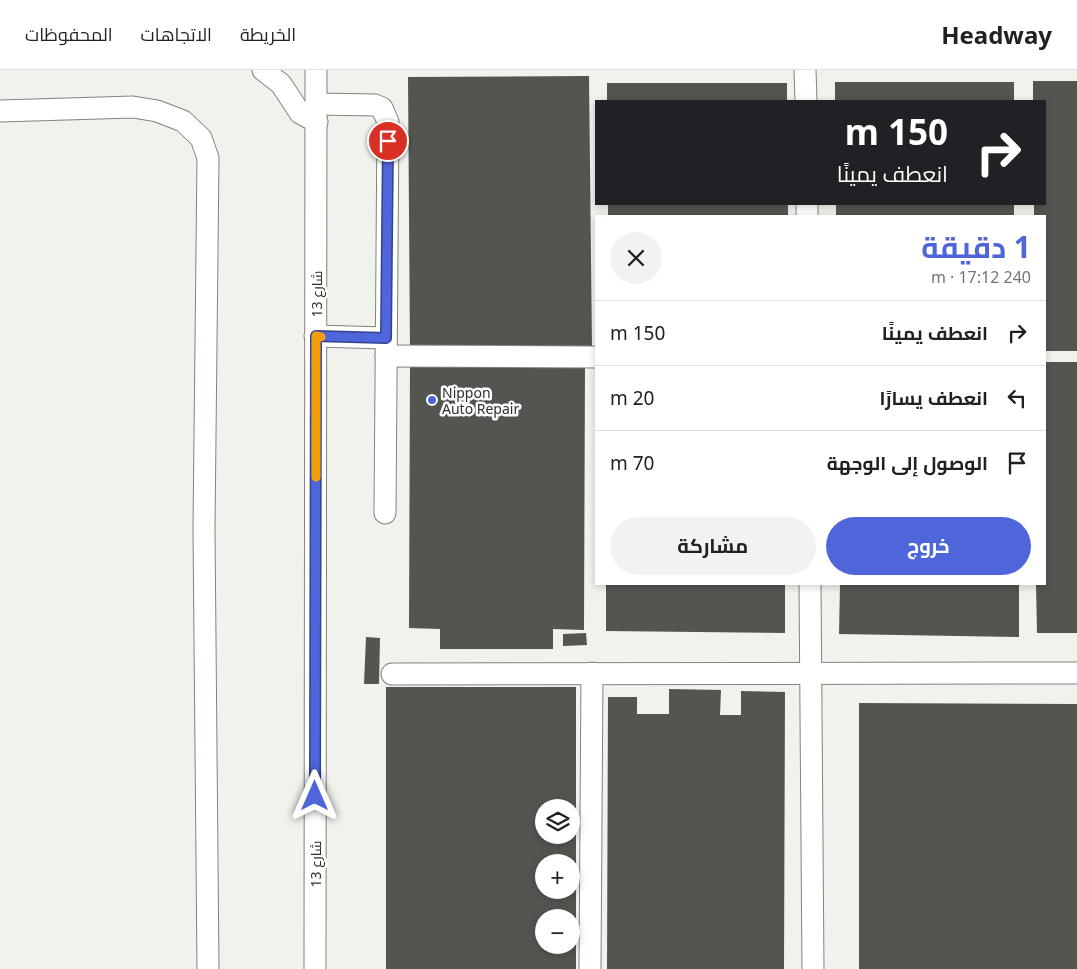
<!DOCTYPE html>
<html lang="ar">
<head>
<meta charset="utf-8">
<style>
  :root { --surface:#fff; --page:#f2f2f2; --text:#202124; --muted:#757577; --line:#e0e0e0; --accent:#4f65da }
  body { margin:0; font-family:"Noto Sans",Cairo,sans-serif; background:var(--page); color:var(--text); direction:rtl; height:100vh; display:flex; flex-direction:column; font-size:19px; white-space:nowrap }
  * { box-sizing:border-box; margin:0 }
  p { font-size:16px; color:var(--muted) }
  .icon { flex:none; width:28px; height:28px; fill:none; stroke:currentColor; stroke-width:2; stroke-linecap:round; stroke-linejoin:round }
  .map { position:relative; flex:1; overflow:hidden; direction:ltr }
  .panel { position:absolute; left:595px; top:145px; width:451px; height:370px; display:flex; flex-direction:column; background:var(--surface); border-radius:0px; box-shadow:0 2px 8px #0003; direction:rtl }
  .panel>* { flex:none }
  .guide { position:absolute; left:595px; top:30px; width:451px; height:105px; border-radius:0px; box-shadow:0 2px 8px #0003; direction:rtl; background:#202124; color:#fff; overflow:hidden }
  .buttons { position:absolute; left:535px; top:729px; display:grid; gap:10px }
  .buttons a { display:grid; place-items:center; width:45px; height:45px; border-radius:50%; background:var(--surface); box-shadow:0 2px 8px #0003; font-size:25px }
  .pin { position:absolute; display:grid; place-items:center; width:42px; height:42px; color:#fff; margin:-21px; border:2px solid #fff; border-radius:50%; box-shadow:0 1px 5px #0007 }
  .me { position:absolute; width:55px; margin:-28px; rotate:0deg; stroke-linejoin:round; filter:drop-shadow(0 0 4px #0008) }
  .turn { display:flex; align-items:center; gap:18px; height:105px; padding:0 15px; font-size:22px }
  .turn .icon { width:65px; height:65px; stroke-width:2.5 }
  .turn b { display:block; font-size:35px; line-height:42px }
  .round { display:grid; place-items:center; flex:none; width:52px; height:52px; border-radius:26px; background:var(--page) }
  .summary { display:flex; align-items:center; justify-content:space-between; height:85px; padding:0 15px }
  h1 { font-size:30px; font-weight:700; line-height:38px; color:var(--accent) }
  .action { display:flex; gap:10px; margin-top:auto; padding:10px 15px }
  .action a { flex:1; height:58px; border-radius:30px; background:var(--accent); color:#fff; font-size:20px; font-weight:700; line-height:58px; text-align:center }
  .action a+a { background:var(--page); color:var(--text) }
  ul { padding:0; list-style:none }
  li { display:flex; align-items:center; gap:15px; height:65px; padding:0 15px; border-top:1px solid var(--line) }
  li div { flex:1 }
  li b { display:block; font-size:19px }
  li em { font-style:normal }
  header { display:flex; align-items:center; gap:30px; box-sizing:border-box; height:70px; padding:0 25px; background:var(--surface); border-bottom:1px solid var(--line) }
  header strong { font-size:24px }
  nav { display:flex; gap:28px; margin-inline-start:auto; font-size:18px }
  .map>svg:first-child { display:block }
  .building { fill:#545551; fill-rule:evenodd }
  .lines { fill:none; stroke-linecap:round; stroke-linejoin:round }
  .minor-casing { stroke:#81837e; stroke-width:23 }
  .minor { stroke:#fff; stroke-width:21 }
  .route-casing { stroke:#33428e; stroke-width:12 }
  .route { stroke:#4f65da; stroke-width:9 }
  .slow { stroke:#f59e0b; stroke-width:9 }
  .poi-dot { fill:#4f65da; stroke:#fff; stroke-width:2 }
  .labels { text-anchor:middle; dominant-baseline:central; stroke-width:5; stroke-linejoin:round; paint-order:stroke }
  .street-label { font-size:14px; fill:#2e2f2c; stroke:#fff }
  .poi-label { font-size:14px; fill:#2e2f2c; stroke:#fff; text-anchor:start }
</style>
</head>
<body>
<header>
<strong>Headway</strong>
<nav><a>الخريطة</a><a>الاتجاهات</a><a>المحفوظات</a></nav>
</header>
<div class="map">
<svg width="1077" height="899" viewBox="0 0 1077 899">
  <rect width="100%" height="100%" fill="#f0f2ec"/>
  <g class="building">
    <polygon points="589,6 592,278 410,279 408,7"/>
    <polygon points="1033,11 1077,11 1077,281 1045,281 1045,146 1034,146 1034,134 1045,134 1045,31 1033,31"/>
    <rect x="835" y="12" width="179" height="19"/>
    <rect x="607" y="13" width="180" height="18"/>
    <rect x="608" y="134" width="180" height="12"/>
    <rect x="836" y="134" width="178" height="12"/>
    <polygon points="1045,292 1077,292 1077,563 1037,563 1036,514 1045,514"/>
    <polygon points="410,294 585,296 584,560 553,559 553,579 440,579 440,559 409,558"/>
    <polygon points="606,514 785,514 785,563 606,561"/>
    <polygon points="840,514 1019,514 1019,567 839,564"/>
    <polygon points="586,563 587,575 563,576 563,564"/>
    <polygon points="366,567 380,568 379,614 364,614"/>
    <path d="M386 617H576V899H386ZM544 738H571V765H544ZM544 792H571V820H544ZM544 848H571V875H544Z"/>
    <polygon points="669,619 721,620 720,645 741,645 741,621 785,622 784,899 607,899 608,627 637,627 637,644 669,644"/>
    <polygon points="859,633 1077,634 1077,899 859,899"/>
  </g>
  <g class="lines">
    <g class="minor-casing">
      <g id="minor">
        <polyline points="263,0 281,14 300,43 317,52"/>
        <polyline points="805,0 806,31"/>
        <polyline points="316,34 375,35 382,38 388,52 385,443"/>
        <polyline points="0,41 133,37 157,41 183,51 201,68 208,88 204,459 208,899"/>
        <polyline points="807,134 807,146"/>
        <polyline points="315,266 386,268"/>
        <polyline points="386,286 596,287"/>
        <polyline points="810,514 813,899"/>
        <polyline points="392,604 1077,603"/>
        <polyline points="315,899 316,0"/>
        <polyline points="590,899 592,603"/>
      </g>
    </g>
    <use href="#minor" class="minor"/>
  </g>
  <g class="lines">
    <g class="route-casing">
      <polyline id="route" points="315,726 316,266 386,268 388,71"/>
    </g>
    <use href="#route" class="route"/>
    <polyline class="slow" points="316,407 316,266 321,267"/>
  </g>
  <circle class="poi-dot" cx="432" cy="330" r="5"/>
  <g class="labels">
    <g class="street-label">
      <text transform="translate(316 224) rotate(-90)">شارع 13</text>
      <text transform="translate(315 794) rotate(-90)">شارع 13</text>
    </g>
    <g class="poi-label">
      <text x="442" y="322">Nippon<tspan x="442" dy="16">Auto Repair</tspan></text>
    </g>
  </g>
</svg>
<div class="buttons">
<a><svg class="icon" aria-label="layers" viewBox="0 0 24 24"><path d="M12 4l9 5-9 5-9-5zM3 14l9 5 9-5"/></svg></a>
<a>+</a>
<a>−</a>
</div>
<div class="pin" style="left:388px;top:71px;background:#d93025"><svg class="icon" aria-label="arrive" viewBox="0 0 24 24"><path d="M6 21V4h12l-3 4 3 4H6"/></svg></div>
<svg class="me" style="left:315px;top:726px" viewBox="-20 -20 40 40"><path d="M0-17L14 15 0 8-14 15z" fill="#4f65da" stroke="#fff" stroke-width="4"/></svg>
<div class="guide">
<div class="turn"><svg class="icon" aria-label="right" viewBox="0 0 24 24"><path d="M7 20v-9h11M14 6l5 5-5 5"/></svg><div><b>150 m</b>انعطف يمينًا</div></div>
</div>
<section class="panel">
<div class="summary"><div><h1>1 دقيقة</h1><p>240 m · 17:12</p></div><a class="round"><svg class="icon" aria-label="close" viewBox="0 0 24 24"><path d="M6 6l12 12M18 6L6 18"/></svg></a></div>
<ul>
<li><svg class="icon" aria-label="right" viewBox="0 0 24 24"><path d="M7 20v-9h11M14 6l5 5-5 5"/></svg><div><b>انعطف يمينًا</b></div><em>150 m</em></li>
<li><svg class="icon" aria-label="left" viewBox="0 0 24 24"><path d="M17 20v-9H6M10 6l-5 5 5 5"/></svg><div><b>انعطف يسارًا</b></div><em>20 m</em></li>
<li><svg class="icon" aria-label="arrive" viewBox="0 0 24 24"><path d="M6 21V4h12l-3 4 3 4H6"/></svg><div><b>الوصول إلى الوجهة</b></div><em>70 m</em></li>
</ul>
<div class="action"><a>خروج</a><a>مشاركة</a></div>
</section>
</div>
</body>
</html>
